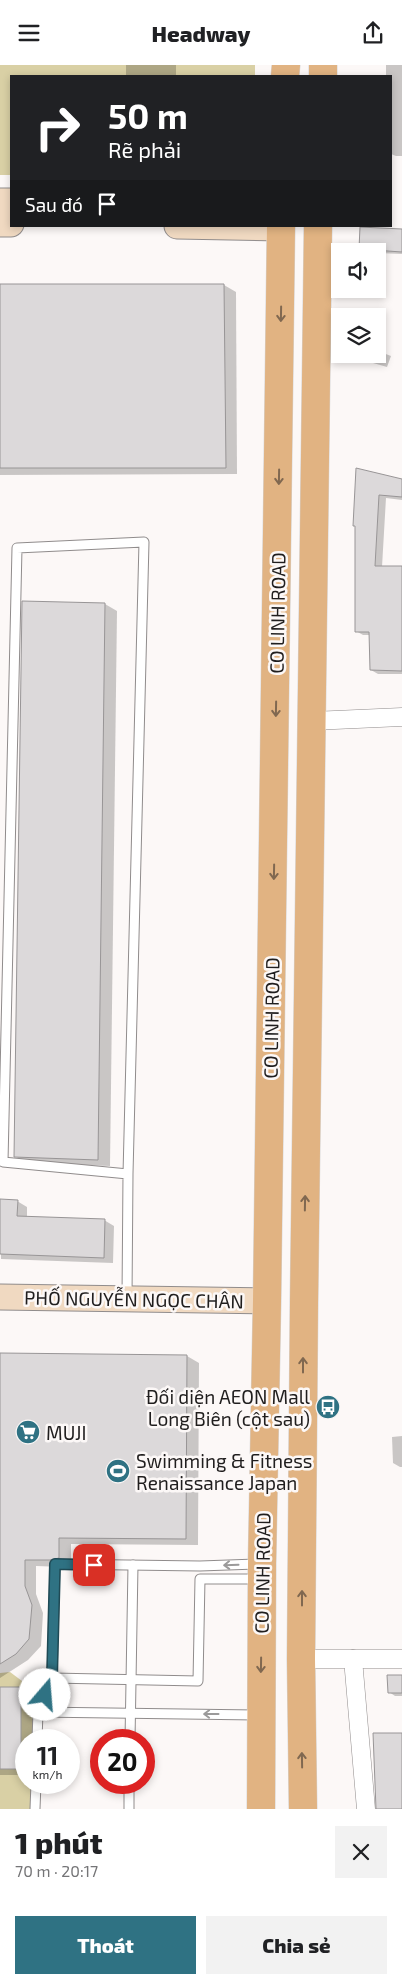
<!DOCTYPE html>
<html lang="vi">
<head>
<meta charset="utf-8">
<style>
  :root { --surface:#fff; --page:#f2f2f2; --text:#202124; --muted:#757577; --accent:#2f7283 }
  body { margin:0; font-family:"Exo 2",sans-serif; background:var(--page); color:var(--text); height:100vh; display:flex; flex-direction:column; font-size:19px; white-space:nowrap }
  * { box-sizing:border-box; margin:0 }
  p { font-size:16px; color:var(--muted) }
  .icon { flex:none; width:28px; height:28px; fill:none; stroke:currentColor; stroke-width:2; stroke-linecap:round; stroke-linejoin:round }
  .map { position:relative; height:1744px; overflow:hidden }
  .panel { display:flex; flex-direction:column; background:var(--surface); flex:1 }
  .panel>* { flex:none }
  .top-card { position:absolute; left:10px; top:10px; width:382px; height:152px; border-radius:0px; box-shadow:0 2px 8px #0003; background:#202124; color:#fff; overflow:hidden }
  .fabs { position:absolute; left:331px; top:178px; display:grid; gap:10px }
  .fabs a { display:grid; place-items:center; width:55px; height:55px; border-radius:0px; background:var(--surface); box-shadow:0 2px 8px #0003; font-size:25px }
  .speed { position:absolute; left:15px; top:1664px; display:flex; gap:10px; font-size:25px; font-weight:700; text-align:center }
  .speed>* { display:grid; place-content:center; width:65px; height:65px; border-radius:50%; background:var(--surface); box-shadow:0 2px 8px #0003; line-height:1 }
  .speed small { font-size:12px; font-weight:400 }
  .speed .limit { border:8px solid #d22; background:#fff; color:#111 }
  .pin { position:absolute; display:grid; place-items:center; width:42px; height:42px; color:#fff; margin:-21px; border-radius:10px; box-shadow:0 2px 8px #0006 }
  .me { position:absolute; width:55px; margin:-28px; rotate:18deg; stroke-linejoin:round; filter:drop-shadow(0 0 4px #0008) }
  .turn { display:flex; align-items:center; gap:18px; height:105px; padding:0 15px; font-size:22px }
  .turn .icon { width:65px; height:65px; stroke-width:2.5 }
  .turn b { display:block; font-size:35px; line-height:42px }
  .then { display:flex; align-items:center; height:48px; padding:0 15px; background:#0003; gap:10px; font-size:19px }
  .round { display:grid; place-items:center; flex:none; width:52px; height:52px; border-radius:0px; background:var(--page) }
  .summary { display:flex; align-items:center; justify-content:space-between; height:85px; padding:0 15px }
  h1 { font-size:30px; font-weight:800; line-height:38px }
  .action { display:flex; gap:10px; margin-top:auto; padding:10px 15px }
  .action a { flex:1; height:58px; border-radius:0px; background:var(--accent); color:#fff; font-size:20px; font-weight:800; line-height:58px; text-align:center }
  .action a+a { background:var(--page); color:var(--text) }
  header { display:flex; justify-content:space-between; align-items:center; height:65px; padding:0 15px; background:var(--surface); font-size:22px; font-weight:800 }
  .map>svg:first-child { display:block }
  .green { fill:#d9d0a5 }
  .shadow { fill:#0003 }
  .building { fill:#dcd9da; stroke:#989596 }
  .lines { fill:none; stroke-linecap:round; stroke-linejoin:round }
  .lane-casing { stroke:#908c8c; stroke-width:11 }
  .street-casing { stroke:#908c8c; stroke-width:19 }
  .secondary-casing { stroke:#908c8c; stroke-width:27 }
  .primary-casing { stroke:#d7d6d6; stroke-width:29 }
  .lane { stroke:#fff; stroke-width:9 }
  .street { stroke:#fff; stroke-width:18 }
  .secondary { stroke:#f0d9c1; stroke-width:25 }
  .primary { stroke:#e1b382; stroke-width:28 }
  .oneway { stroke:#806850 }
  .oneway2 { stroke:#9b9a9a }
  .route-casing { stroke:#1f4a55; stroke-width:12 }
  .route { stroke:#2f7283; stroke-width:9 }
  .labels { text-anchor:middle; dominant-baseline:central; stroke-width:5; stroke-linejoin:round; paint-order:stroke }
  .street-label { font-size:19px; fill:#201e1e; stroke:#fcf8f7 }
  .poi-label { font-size:19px; fill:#201e1e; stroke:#fcf8f7; text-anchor:start }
</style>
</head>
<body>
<header><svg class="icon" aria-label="menu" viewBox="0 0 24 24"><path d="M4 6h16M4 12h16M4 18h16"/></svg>Headway<svg class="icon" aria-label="share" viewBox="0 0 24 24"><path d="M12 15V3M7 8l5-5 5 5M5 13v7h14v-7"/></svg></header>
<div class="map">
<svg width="402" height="1744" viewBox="0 0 402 1744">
  <rect width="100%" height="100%" fill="#fcf8f7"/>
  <g class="green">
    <polygon points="0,0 255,0 255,11 11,11 11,110 0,110"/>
    <polygon points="10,1607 34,1625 33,1675 26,1675 26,1718 32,1718 31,1744 0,1744 0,1608"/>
  </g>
  <g class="shadow">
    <rect x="126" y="0" width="50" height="11"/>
    <polygon points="386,0 402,0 402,91 396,91 391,89 391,11 386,11"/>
    <polygon points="402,165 402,189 378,188 378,186 364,186 360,184"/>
    <polygon points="0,220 224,220 236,227 237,409 0,410"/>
    <polygon points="378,286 391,291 387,302 366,296 367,289 378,289"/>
    <polygon points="357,405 402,415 402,435 386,433 382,502 402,502 402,609 378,609 371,605 371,570 363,570 356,566"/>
    <polygon points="105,539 117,546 110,1101 27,1098 15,1091"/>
    <polygon points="0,1135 17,1136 27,1142 27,1153 104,1155 114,1161 113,1198 1,1194"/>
    <polygon points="0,1289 187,1291 199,1298 198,1480 71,1479 71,1499 63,1502 36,1501 36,1529 43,1548 41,1581 28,1595 0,1613"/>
    <polygon points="402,1371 402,1402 400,1402 393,1398 392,1372"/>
    <polygon points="402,1611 402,1631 395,1631 389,1627"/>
    <polygon points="0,1623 21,1623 33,1630 33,1675 26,1675 26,1710 0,1710"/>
  </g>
  <g class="building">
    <polygon points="360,162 402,164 402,187 359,184"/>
    <polygon points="0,219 224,219 226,403 0,403"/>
    <polygon points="356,403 402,414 402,432 379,430 375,501 402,501 402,606 370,605 369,567 355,567 355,461 353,461"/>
    <polygon points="22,536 105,538 98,1095 14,1092"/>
    <polygon points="0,1134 18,1135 17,1151 105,1154 104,1193 0,1189"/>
    <polygon points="0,1288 187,1290 186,1474 59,1473 59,1493 50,1495 25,1495 25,1521 32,1540 29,1574 16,1589 0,1599"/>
    <polygon points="387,1610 402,1610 402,1628 388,1628"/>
    <rect x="0" y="1622" width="21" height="82"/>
    <polygon points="373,1668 402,1668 402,1744 376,1744"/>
  </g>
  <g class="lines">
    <g class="lane-casing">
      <g id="lane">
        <polyline points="127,1233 128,1109 144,477 17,483 3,1097 128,1109"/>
        <polyline points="52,1613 198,1616 200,1514 260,1514"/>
        <polyline points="38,1647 257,1650"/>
        <polyline points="37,1675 38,1647 52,1613 55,1499 200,1501 258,1499"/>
        <polyline points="130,1675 133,1500"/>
        <polyline points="35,1744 36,1718"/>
        <polyline points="129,1744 129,1718"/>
      </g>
    </g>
    <g class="street-casing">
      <g id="street">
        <polyline points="312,656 402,652"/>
        <polyline points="301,1594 402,1594"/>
        <polyline points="353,1594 366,1744"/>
      </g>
    </g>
    <g class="secondary-casing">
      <g id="secondary">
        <polyline points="0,136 11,136"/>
        <polyline points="0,159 11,159"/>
        <polyline points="177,161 281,163"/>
        <polyline points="0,1232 267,1236"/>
      </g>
    </g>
    <g class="primary-casing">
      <g id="primary">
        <polyline points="285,11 286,0"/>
        <polyline points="323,11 323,0"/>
        <polyline points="261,1744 262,1499 267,1236 281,161"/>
        <polyline points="303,1744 301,1594 304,1238 318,161"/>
      </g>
    </g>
    <use href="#lane" class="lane"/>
    <use href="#street" class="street"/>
    <use href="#secondary" class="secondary"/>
    <use href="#primary" class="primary"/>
  </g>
  <defs><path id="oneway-shaft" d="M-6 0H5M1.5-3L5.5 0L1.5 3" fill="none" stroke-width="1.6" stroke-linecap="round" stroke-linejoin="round" transform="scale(1.25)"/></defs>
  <g class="oneway">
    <use href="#oneway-shaft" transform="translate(281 249) rotate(91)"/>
    <use href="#oneway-shaft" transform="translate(279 412) rotate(91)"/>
    <use href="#oneway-shaft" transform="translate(276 644) rotate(91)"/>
    <use href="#oneway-shaft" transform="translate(274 807) rotate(91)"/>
    <use href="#oneway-shaft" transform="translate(305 1138) rotate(-89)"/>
    <use href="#oneway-shaft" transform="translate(303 1300) rotate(-90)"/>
    <use href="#oneway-shaft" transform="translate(302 1533) rotate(-90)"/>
    <use href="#oneway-shaft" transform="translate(261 1600) rotate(91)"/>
    <use href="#oneway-shaft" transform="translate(302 1695) rotate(-91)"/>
  </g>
  <g class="oneway2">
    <use href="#oneway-shaft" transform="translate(231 1500) rotate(178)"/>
    <use href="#oneway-shaft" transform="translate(211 1649) rotate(-180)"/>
  </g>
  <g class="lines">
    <g class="route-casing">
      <polyline id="route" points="45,1630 52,1613 55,1499 94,1500"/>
    </g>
    <use href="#route" class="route"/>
  </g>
  <defs>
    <g id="bus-disc" transform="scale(1.25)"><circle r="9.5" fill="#2f7283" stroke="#fcf8f7"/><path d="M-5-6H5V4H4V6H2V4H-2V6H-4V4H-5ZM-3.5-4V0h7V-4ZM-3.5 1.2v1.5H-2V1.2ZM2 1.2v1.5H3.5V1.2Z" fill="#fff"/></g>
    <g id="supermarket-disc" transform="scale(1.25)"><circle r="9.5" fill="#2f7283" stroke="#fcf8f7"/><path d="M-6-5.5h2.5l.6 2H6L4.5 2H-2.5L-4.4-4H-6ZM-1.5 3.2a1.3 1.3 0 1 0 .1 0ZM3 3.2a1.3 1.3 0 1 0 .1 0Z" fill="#fff"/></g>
    <g id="stadium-disc" transform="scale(1.25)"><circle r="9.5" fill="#2f7283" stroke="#fcf8f7"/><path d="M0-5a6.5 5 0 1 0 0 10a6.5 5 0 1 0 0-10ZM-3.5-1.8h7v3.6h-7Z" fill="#fff"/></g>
  </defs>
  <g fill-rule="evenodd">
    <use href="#bus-disc" x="328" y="1342"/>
    <use href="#supermarket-disc" x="28" y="1367"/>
    <use href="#stadium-disc" x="118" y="1406"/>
  </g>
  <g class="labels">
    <g class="street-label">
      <text transform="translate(277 548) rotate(-89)">CO LINH ROAD</text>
      <text transform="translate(271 953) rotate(-89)">CO LINH ROAD</text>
      <text transform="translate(134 1234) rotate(1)">PHỐ NGUYỄN NGỌC CHÂN</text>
      <text transform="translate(262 1508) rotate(-89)">CO LINH ROAD</text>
    </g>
    <g class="poi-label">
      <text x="310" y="1331" text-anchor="end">Đối diện AEON Mall<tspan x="310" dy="22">Long Biên (cột sau)</tspan></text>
      <text x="46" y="1367">MUJI</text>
      <text x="136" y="1395">Swimming &amp; Fitness<tspan x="136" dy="22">Renaissance Japan</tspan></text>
    </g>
  </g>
</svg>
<div class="fabs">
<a><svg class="icon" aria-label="sound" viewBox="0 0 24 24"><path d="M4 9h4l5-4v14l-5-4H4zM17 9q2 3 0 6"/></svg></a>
<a><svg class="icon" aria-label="layers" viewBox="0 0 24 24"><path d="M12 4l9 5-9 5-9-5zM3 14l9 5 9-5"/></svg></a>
</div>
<div class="speed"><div>11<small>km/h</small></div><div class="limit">20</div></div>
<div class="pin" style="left:94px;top:1500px;background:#d93025"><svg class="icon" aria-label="arrive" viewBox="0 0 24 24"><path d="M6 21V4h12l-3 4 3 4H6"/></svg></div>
<svg class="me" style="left:45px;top:1630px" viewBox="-20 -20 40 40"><circle r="19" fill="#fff"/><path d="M0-13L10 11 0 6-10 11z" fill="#2f7283"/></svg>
<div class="top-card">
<div class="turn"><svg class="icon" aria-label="right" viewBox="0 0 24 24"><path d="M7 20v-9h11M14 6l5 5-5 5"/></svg><div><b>50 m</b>Rẽ phải</div></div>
<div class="then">Sau đó<svg class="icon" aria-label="arrive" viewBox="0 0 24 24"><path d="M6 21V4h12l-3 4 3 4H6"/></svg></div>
</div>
</div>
<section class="panel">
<div class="summary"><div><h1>1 phút</h1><p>70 m · 20:17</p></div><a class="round"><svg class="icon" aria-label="close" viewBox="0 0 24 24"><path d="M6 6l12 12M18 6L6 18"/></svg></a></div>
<div class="action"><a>Thoát</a><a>Chia sẻ</a></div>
</section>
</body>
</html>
